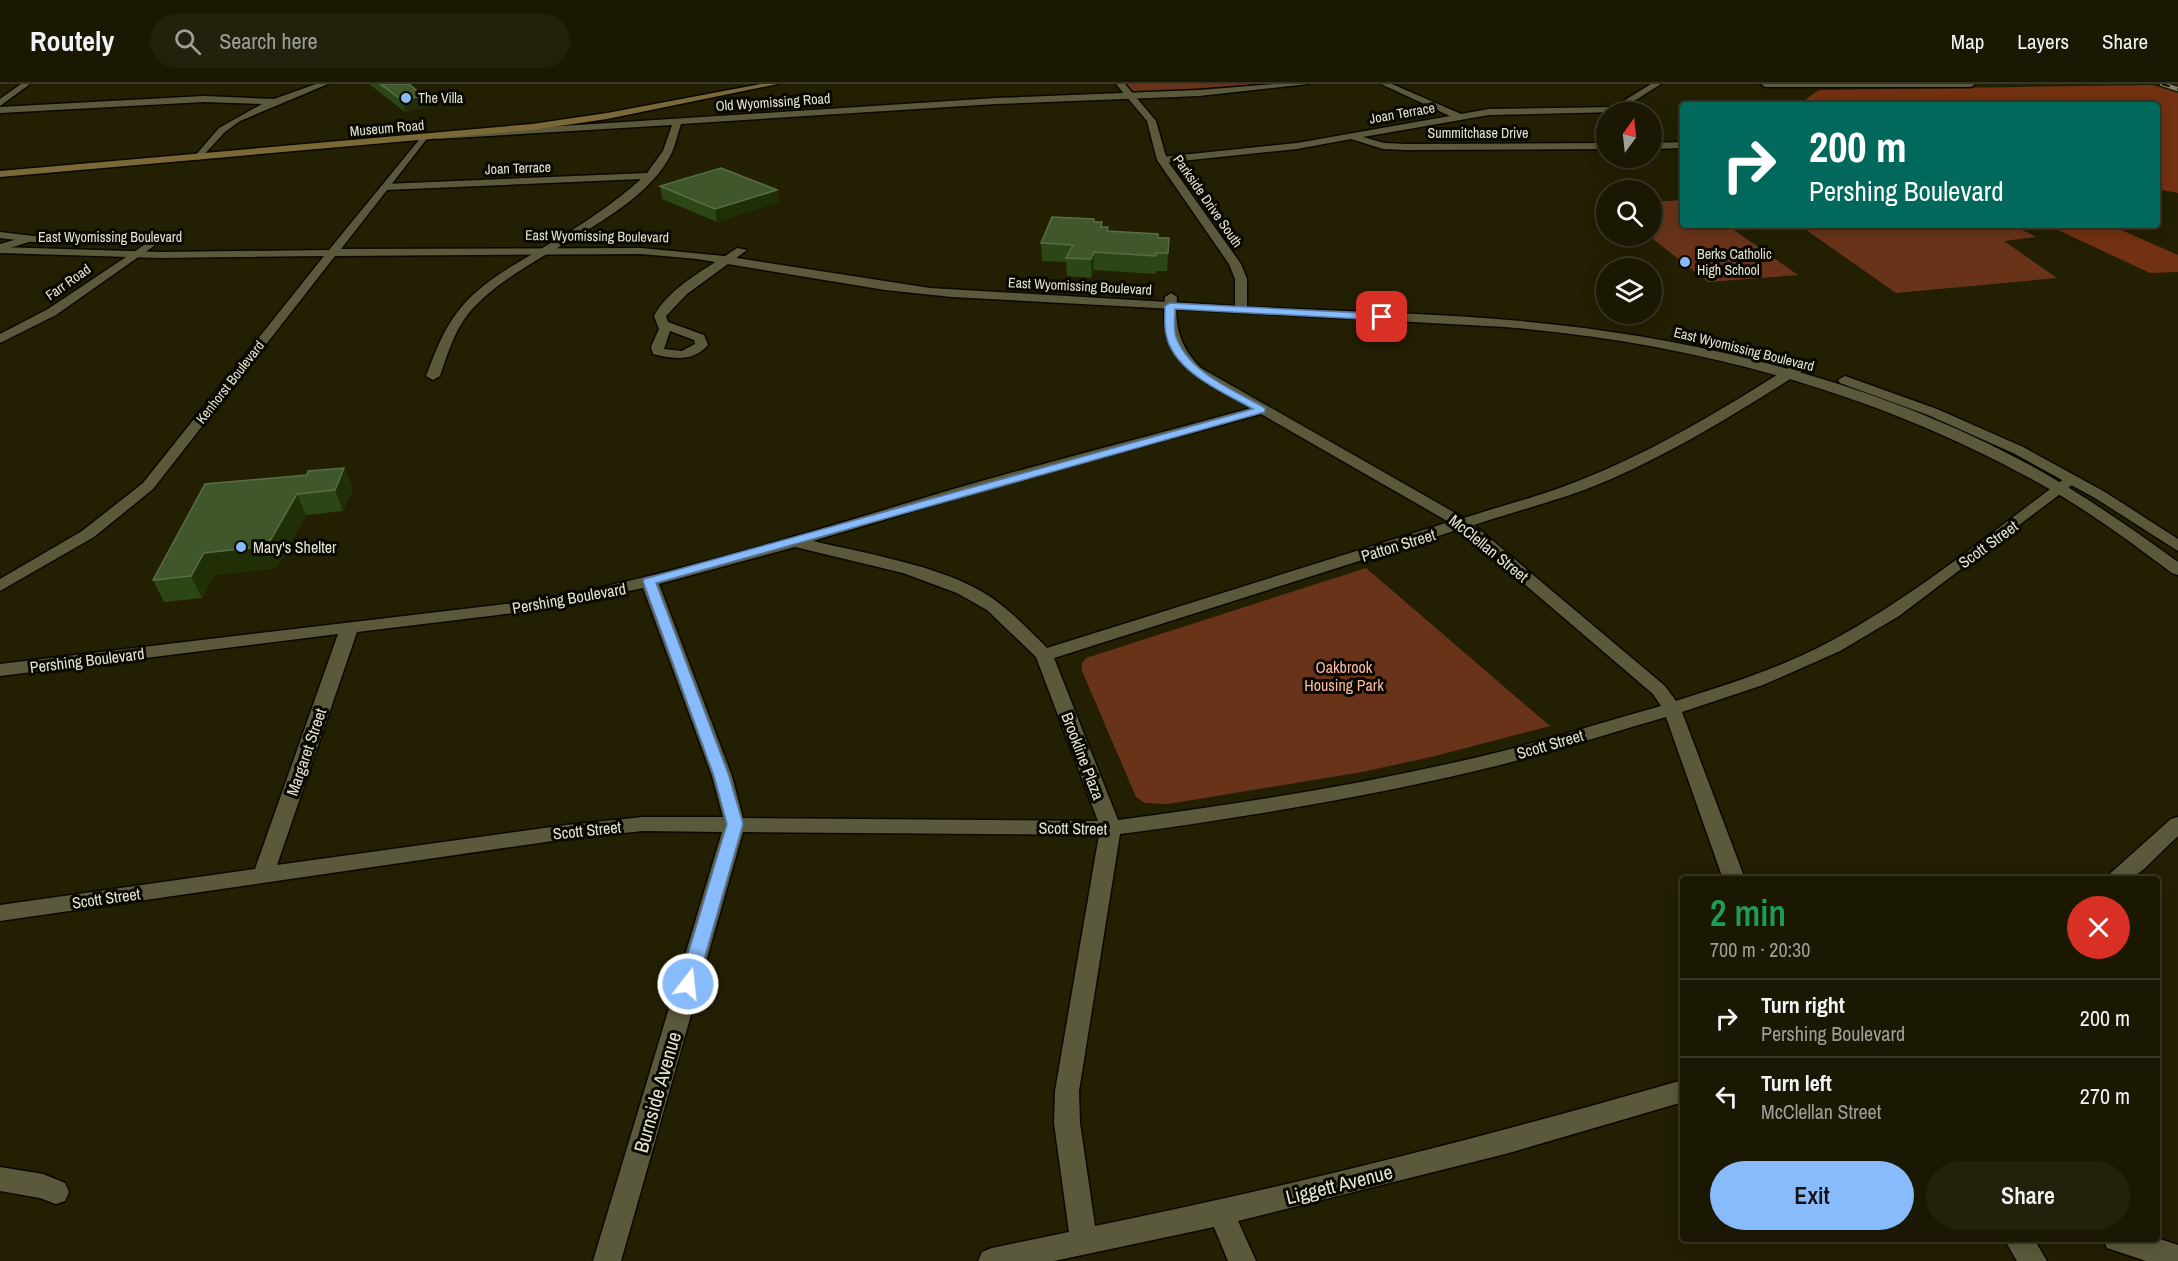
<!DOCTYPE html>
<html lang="en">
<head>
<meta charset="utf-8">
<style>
  :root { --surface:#1a1702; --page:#23200c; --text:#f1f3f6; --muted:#9f9f99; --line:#383624; --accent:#87bbfb }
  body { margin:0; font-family:"Archivo Narrow",sans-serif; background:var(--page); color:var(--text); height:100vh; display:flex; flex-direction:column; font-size:22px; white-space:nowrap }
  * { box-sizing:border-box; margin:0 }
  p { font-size:20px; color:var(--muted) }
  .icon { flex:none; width:33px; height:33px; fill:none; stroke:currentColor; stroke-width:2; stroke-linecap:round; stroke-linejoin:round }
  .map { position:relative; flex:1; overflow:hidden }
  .side { position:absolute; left:1680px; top:792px; width:480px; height:366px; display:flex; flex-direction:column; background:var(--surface); border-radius:6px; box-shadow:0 3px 15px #0003,0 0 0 2px var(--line) }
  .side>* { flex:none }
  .banner { position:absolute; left:1680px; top:18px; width:480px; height:126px; border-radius:6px; box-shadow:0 3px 15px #0003,0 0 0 2px var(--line); background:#00695c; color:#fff; overflow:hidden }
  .needle { width:39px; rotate:15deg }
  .buttons { position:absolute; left:1596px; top:18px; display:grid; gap:12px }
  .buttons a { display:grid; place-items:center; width:66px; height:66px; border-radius:50%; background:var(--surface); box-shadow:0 3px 15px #0003,0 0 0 2px var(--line); font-size:30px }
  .pin { position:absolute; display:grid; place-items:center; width:51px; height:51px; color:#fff; margin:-26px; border-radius:12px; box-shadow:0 3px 9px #0006 }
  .me { position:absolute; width:66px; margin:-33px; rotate:16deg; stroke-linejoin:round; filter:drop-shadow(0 0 4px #0008) }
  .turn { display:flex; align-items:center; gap:21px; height:126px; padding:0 30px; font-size:27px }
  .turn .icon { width:78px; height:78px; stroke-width:2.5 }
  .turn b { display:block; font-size:42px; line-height:51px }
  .round { display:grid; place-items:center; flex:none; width:63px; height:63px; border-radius:32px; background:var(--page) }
  .headline { display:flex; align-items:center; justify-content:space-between; height:102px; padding:0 30px }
  h1 { font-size:36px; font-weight:600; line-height:45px; color:#1e9e55 }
  .cta { display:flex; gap:12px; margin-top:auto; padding:12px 30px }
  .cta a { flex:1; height:69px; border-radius:36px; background:var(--accent); color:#111; font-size:24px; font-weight:600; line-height:69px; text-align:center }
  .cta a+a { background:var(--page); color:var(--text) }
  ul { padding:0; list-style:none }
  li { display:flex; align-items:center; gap:18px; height:78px; padding:0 30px; border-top:2px solid var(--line) }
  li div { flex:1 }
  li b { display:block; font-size:22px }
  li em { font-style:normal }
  header { display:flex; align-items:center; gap:36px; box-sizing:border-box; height:84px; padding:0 30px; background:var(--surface); border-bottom:2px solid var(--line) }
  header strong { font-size:28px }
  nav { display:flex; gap:33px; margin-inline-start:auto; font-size:21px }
  .search { width:420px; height:54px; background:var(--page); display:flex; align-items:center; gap:15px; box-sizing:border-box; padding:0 21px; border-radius:33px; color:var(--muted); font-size:22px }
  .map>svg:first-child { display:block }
  .green { fill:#693319 }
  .forest { fill:#723111 }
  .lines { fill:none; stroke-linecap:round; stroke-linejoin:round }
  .minor-casing { stroke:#0b0800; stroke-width:3 }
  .tertiary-casing { stroke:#0b0800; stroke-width:3 }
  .secondary-casing { stroke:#0b0800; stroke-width:3 }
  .minor { fill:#5b593b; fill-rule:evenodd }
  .tertiary { fill:#5b593b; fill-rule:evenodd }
  .secondary { fill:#7a6837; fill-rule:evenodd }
  .rail-casing { stroke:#85836d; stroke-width:4 }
  .rail { stroke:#090901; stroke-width:2; stroke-dasharray:8; stroke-linecap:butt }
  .wall { fill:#2c4616 }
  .shaded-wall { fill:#202f06 }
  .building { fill:#3f572a; stroke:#596d45; stroke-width:1.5 }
  .route { fill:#87bbfb; stroke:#587aa3; stroke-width:1.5 }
  .poi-dot { fill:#87bbfb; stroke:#090901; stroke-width:2 }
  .labels { text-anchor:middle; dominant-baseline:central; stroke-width:6; stroke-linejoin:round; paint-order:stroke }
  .far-poi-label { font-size:14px; fill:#e3e3d2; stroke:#090901; text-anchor:start }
  .far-street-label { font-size:14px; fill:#e3e3d2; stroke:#090901 }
  .street-label { font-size:16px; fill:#e3e3d2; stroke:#090901 }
  .poi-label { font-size:16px; fill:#e3e3d2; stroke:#090901; text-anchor:start }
  .park-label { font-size:16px; fill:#f7baa0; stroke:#090901 }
  .near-street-label { font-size:20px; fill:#e3e3d2; stroke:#090901 }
</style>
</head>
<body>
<header>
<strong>Routely</strong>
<div class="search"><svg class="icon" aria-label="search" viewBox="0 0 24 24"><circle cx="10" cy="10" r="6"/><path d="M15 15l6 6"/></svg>Search here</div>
<nav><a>Map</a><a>Layers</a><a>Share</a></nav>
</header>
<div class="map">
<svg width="2178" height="1177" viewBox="0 0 2178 1177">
  <rect width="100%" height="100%" fill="#221f03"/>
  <g class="green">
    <polygon points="1126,0 1260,0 1135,9"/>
    <polygon points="1683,116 1683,141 1727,141 1798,191 1708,198 1649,152 1652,152 1652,118"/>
    <polygon points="1799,141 2013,141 2036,153 2004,157 2057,194 1896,209"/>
    <polygon points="1366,484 1550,642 1435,672 1362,688 1168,720 1145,719 1136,713 1082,587 1082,579 1086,574"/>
  </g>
  <g class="forest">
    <polygon points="2152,1 2178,9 2178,109 2157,105 2157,21 1815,21 1806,15 1819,6"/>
    <polygon points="2047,141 2110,141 2178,171 2178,188 2150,189"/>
  </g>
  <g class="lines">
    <g class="minor-casing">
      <g id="minor">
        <polygon points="21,0 30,0 0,22 0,15"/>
        <polygon points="316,0 328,0 240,37 225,48 199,76 194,73 219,44 262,20 204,18 0,29 0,23 204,12 274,15"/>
        <path d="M1274 0H1308L1199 12 996 20 681 40C678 49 676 58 673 66 641 138 518 169 468 230 454 248 447 271 440 292L433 296 426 292C435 269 443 246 459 226 482 197 519 178 551 159 583 140 613 120 641 95L385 106 380 103 385 100 647 89 663 67 672 41 437 55 435 53 440 50 996 14 1199 6Z"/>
        <polygon points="1381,0 1392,0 1461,30 1489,25 1614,23 1651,0 1661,0 1617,28 1489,31 1363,53 1384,59 1407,60 1606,59 1606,65 1407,66 1383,65 1351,55 1297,65 1162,79 1157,76 1162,73 1297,59 1450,32"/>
        <polygon points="1761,0 1975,0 1971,3 1765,3"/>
        <polygon points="1683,58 1683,64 1652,65 1652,59"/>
        <polygon points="28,152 32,153 32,157 0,167 0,160"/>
        <polygon points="150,157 154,158 154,162 56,231 0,259 0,250 48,225"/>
        <path d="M737 164 747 166 687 210 666 232 668 238 704 251 708 261C694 278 672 275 653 270L651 263 659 245 654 232C670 202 710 183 737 164ZM670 247 694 256 695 260 682 267 664 265Z"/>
        <path d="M1171 209 1177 213C1174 242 1180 263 1201 284L1464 434C1500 422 1538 413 1573 399 1652 369 1725 324 1796 279H1806V285C1735 330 1662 376 1584 406 1548 419 1510 429 1474 441L1665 602 1676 617C1728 600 1781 584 1829 558 1914 513 1990 449 2068 392L2073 391 2080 395 1899 532 1840 567 1763 601 1682 628 1745 795H1723L1666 633C1610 649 1555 667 1500 681 1374 712 1248 733 1120 750L1079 1007 1080 1039 1095 1142C1293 1102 1489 1052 1683 996V1018L1509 1069 1238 1137 1256 1177H1228L1214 1143 1054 1177H978L982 1168 992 1164 1069 1148 1054 1039 1055 1007 1099 751 743 748 621 1177H593L722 748 643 747 566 755 0 837V821L255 785 338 550 0 592V580L539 516C678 490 813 447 950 406 1050 377 1151 352 1251 324 1202 296 1157 280 1165 213ZM1261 330 1449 438 1047 564C1032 549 1017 533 1000 520 957 484 867 470 813 457L1010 398ZM1460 445 1653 610 1661 622C1607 637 1553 654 1499 668 1373 699 1246 719 1118 736L1054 574ZM795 463 903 489 957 509 987 526 1036 573 1098 737 743 734 732 692 659 500ZM643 504 712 692 723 733H643L566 741 277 781 357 548 539 526Z"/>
        <polygon points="2178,733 2178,752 2144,785 2131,795 2104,795 2171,735"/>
        <polygon points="0,1083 43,1090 65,1099 69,1108 65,1117 56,1120 40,1114 0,1107"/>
        <polygon points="2157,1154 2178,1161 2178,1177 2146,1177 2107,1164 2103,1155"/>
        <polygon points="2004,1155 2034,1155 2047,1177 2017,1177"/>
      </g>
    </g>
    <g class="tertiary-casing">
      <g id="tertiary">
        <path d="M1116 0H1125L1156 37 1167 76 1241 180 1247 195V223C1350 228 1455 229 1558 241 1727 260 1903 307 2051 393 2095 419 2137 448 2178 478V491L2172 489C2129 457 2085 424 2037 398 1873 307 1691 258 1505 243L952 213 885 206 697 175 641 170 335 172 153 405 94 453 0 507V495L82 447 143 399 324 172 160 174 0 169V163L160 168 329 166 423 51 426 52V56L341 165 641 164 724 172 930 204 1235 222V195L1229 180 1157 76 1147 37Z"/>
        <polygon points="0,148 50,154 56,157 50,160 0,154"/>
        <polygon points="1845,292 1937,325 2023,363 2105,408 2178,455 2178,467 2095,414 2013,369 1928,331 1840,299 1838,296"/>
      </g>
    </g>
    <g class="secondary-casing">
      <polygon id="secondary" points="761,0 778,0 607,35 532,46 0,93 0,87 532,40 607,29"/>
    </g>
    <use href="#minor" class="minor"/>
    <use href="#tertiary" class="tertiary"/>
    <use href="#secondary" class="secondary"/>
    <g class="rail-casing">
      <polyline id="rail" points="2162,0 2178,5"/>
    </g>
    <use href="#rail" class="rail"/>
  </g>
  <g class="wall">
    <polygon points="369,0 409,0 427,23 405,28"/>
    <polygon points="660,102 779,118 717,138 662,115"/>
    <polygon points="1094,135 1094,138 1108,148 1169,154 1167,187 1156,187 1156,190 1094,186 1091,194 1067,192 1066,178 1042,177 1041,159"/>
    <polygon points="344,384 353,405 343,427 306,431 277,484 214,491 202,514 164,518 153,496 307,391"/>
  </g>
  <g class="shaded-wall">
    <polygon points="423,12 427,23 405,28 402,16"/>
    <polygon points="777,106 779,118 717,138 715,125"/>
    <polygon points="1094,168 1094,186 1091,194 1091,175"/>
    <polygon points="344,384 353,405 343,427 335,406"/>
    <polygon points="297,410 306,431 277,484 214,491 202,514 191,492 204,469"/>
  </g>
  <g class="building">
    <polygon points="380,0 409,0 423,12 402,16"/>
    <polygon points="721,84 777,106 715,125 660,102"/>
    <polygon points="1052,133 1094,135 1094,138 1102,138 1101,143 1108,143 1107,147 1158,150 1158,154 1169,154 1168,169 1156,169 1156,172 1094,168 1091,175 1066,174 1073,161 1041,159"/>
    <polygon points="344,384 335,406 297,410 267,462 204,469 191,492 153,496 205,400 307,391 308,387"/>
  </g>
  <path class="route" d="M1170 219 1382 230 1387 233 1382 236 1175 225C1175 234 1173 245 1176 253 1189 289 1234 306 1265 324V328L656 499 729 692 743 740 697 900 694 905H682L679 900 727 740 714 692 643 497 644 495 1253 325C1223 308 1173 288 1166 250 1164 242 1165 231 1165 222Z"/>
  <g class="poi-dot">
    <circle cx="406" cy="14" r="6"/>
    <circle cx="1685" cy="178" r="6"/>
    <circle cx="241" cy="463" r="6"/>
  </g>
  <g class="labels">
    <g class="far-poi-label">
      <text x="418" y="14">The Villa</text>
      <text x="1697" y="170">Berks Catholic<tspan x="1697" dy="16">High School</tspan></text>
    </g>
    <g class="far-street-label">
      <text transform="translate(773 18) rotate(-4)">Old Wyomissing Road</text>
      <text transform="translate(1402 29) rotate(-10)">Joan Terrace</text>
      <text transform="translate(387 44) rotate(-5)">Museum Road</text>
      <text x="1478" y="49">Summitchase Drive</text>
      <text transform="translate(518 84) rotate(-2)">Joan Terrace</text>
      <text transform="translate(1208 117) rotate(55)">Parkside Drive South</text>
      <text transform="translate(597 152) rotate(1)">East Wyomissing Boulevard</text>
      <text x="110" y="153">East Wyomissing Boulevard</text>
      <text transform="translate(68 198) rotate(-35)">Farr Road</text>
      <text transform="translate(1080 202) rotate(3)">East Wyomissing Boulevard</text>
      <text transform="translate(1744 265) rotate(14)">East Wyomissing Boulevard</text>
      <text transform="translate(230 298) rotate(-52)">Kenhorst Boulevard</text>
    </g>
    <g class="street-label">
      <text transform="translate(1988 460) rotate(-36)">Scott Street</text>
      <text transform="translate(1398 461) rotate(-17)">Patton Street</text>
      <text transform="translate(1489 464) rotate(39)">McClellan Street</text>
      <text transform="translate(569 514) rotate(-10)">Pershing Boulevard</text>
      <text transform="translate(87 576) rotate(-7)">Pershing Boulevard</text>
      <text transform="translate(1550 660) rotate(-16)">Scott Street</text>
      <text transform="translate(306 668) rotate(-71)">Margaret Street</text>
      <text transform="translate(1083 672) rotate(69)">Brookline Plaza</text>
      <text transform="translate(1073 744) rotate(1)">Scott Street</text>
      <text transform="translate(587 746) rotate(-6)">Scott Street</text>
      <text transform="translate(106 814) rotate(-8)">Scott Street</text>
    </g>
    <g class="poi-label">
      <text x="253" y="463">Mary's Shelter</text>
    </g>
    <g class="park-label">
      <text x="1344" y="583">Oakbrook<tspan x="1344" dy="18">Housing Park</tspan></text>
    </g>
    <g class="near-street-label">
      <text transform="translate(657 1008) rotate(-74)">Burnside Avenue</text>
      <text transform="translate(1339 1100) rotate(-14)">Liggett Avenue</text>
    </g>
  </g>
</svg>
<div class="buttons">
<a><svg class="needle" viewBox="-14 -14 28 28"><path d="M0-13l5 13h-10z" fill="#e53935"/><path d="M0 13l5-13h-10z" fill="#9f9f99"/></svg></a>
<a><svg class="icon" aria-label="search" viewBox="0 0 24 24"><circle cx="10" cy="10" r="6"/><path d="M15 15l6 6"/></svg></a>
<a><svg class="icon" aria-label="layers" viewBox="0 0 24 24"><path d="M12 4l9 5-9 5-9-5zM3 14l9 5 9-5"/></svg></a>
</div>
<div class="pin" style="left:1382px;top:233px;background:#d93025"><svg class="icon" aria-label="arrive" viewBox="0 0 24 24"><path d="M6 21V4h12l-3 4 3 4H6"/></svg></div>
<svg class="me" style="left:688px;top:900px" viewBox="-20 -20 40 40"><circle r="17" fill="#87bbfb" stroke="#fff" stroke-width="3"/><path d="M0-11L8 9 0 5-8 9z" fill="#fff"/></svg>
<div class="banner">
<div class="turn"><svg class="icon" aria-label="right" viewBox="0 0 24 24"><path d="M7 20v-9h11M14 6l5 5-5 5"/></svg><div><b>200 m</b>Pershing Boulevard</div></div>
</div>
<section class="side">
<div class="headline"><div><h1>2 min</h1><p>700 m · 20:30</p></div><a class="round" style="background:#d93025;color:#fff"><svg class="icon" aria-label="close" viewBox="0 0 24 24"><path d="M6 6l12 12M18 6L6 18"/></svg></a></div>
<ul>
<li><svg class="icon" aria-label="right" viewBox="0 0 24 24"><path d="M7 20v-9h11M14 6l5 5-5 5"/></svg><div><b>Turn right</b><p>Pershing Boulevard</p></div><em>200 m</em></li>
<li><svg class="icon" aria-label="left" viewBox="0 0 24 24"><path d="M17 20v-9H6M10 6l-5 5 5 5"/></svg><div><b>Turn left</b><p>McClellan Street</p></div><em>270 m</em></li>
</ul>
<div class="cta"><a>Exit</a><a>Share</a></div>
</section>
</div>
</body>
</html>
